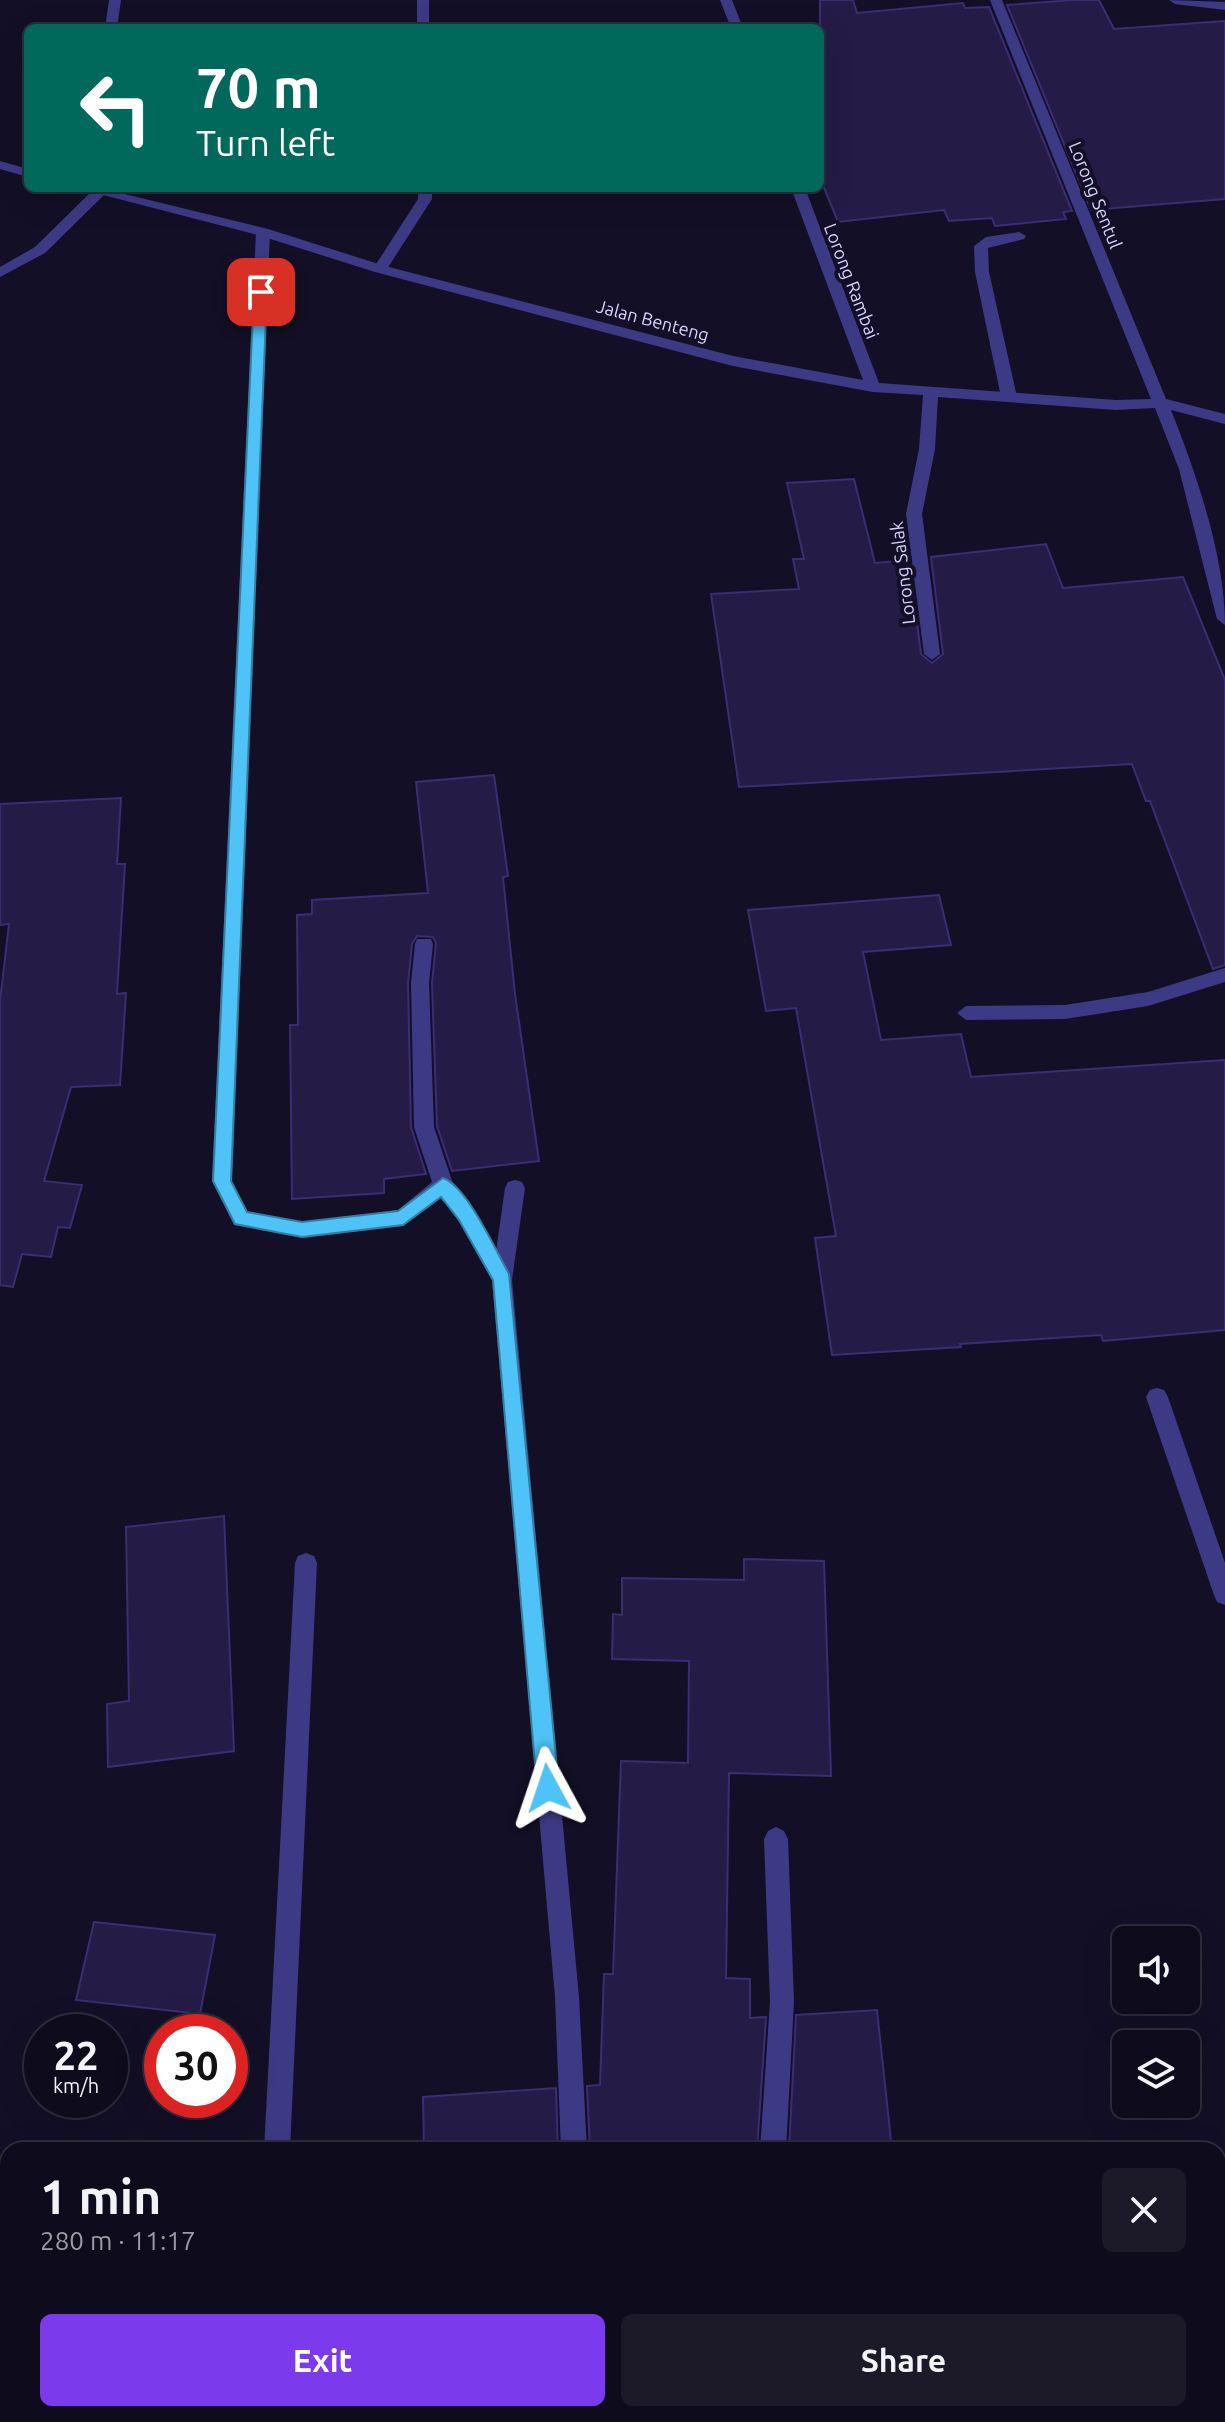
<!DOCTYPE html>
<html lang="en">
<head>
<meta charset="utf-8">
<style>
  :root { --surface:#0e0b1c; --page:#1c1929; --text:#f1f3f6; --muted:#9b9ba3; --line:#2e2b3b; --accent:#7c3aed }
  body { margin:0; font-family:Ubuntu,sans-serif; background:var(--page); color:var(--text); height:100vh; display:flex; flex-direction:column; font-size:30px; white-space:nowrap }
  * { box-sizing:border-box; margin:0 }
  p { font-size:26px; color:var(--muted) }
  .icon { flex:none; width:44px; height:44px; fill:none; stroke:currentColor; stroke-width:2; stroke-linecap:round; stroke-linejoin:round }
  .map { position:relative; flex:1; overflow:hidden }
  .sheet { position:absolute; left:0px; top:2142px; width:1226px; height:280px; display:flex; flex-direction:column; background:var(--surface); border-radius:24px 24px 0 0; box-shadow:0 8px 32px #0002,0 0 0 2px var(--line) }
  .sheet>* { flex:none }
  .hud { position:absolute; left:24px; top:24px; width:800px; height:168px; border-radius:12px; box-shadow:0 8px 32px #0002,0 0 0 2px var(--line); background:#00695c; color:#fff; overflow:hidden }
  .controls { position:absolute; left:1112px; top:1926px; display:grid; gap:16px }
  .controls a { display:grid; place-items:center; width:88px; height:88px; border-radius:12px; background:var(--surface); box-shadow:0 8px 32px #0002,0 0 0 2px var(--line); font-size:40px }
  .speed { position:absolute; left:24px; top:2014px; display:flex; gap:16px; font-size:40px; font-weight:700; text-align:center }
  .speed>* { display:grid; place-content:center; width:104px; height:104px; border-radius:50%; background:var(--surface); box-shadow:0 8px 32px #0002,0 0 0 2px var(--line); line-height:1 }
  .speed small { font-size:20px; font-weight:400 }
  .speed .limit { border:12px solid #d22; background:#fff; color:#111 }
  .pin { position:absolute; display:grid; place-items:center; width:68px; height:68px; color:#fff; margin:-34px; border-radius:16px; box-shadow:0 4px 12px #0006 }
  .me { position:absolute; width:88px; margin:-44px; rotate:355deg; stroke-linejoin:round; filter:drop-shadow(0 0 6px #0008) }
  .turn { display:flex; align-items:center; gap:28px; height:168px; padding:0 40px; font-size:36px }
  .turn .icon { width:104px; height:104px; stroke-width:2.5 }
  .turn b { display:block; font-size:56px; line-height:68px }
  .round { display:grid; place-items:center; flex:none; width:84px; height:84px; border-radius:12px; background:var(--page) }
  .summary { display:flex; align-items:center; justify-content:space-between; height:136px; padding:0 40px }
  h1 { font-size:48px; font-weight:700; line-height:60px }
  .primary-button { display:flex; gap:16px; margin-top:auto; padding:16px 40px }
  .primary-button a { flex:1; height:92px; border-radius:12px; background:var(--accent); color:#fff; font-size:32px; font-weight:700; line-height:92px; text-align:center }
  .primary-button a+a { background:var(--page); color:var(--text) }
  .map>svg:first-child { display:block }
  .building { fill:#241b47; stroke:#3b2d73; stroke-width:2 }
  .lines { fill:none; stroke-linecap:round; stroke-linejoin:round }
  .service { fill:#3d3a85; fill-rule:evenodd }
  .minor { fill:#3d3a85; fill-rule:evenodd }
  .route { fill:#4fc3f7; stroke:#337fa1; stroke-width:2 }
  .labels { text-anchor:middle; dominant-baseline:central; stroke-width:8; stroke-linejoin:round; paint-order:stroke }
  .far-street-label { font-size:18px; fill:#d9d4ff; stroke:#130f26 }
</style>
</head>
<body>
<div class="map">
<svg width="1225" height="2422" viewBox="0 0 1225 2422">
  <rect width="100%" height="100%" fill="#130f26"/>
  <g class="building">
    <polygon points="820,0 853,0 857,13 963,3 965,8 989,7 1072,211 1063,212 1066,219 995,226 992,218 949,221 944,210 838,222 820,178"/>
    <polygon points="1072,0 1099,0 1114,29 1225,21 1225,199 1091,210 1007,5"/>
    <polygon points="854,479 875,563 909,560 921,654 932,663 943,654 931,557 1046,544 1063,588 1183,577 1225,680 1225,965 1213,969 1150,801 1146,801 1132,764 739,787 711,594 799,589 793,559 804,559 787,483"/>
    <polygon points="494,775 508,876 503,877 515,994 539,1161 452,1171 437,1126 432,983 436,943 433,937 417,936 412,944 408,983 411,1127 426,1174 384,1179 384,1193 292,1199 290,1025 298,1025 297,915 312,914 312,900 428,893 416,782"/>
    <polygon points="121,798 117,864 125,864 117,994 126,993 120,1085 71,1087 44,1181 82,1185 70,1228 58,1227 51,1257 22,1254 13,1287 0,1285 0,1001 9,924 0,925 0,804"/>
    <polygon points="939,895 951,945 863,952 881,1040 961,1034 971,1077 1225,1060 1225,1330 1103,1341 1101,1335 960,1344 961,1347 832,1355 815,1238 836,1236 796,1008 766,1011 748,910"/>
    <polygon points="224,1516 234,1751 108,1767 107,1704 129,1701 126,1527"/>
    <polygon points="744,1559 824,1561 831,1776 729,1773 726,1978 750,1979 750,2018 766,2017 757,2150 590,2150 587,2086 600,2085 604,1974 613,1974 621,1761 688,1763 689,1661 612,1659 613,1614 622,1615 622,1578 744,1580"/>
    <polygon points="94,1922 215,1935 200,2014 76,2000"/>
    <polygon points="877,2010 892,2150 789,2150 796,2015"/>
    <polygon points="556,2088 558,2150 424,2150 423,2097"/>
  </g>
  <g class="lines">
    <g class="service">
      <rect x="417" y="0" width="12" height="28"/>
      <polygon points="418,188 432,188 432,199 385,272 375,272 373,269 418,199"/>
      <polygon points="98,189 105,193 103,196 45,253 0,277 0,267 35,247 93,190"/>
      <polygon points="263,228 270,232 232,1181 247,1212 302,1222 398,1210 432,1182 414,1127 411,983 415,944 417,939 431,939 433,944 429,983 434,1127 452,1181 473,1209 512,1280 509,1286 502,1289 495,1286 459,1221 441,1198 403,1226 302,1238 234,1225 212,1181 256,232"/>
      <polygon points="1019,232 1026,236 1024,239 988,248 989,272 1017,397 1009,402 1001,397 975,272 974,246 986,237"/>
    </g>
    <g class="minor">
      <polygon points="109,0 121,0 117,28 105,28"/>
      <polygon points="720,0 732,0 743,28 731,28"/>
      <path d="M990 0H1002L1166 399 1225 414V424L1171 410C1196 473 1225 556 1225 625L1217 619 1179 469 1155 408 1116 410 938 397 935 449 922 514 940 654 932 660 924 654 906 514 919 449 923 395 873 392 733 366 375 272 258 235 76 188H100L268 229 385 266 733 356 863 380 791 188H805L879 383 1116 400 1151 399Z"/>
      <polygon points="1169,0 1225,2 1225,10 1175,4"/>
      <polygon points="0,161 28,169 28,177 0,169"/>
      <polygon points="1225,968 1225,982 1148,1006 1065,1019 966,1020 957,1013 966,1006 1065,1005 1148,992"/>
      <polygon points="515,1180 522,1182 525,1188 512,1280 579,1997 587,2150 561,2150 555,1997 492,1280 505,1188 508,1182"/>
      <polygon points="1157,1388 1164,1390 1168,1397 1225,1563 1225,1605 1217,1602 1214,1595 1146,1397 1150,1390"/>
      <polygon points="306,1553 314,1556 317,1563 290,2150 264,2150 295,1563 298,1556"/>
      <polygon points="776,1827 784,1831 788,1839 794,2002 786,2150 760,2150 770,2002 764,1839 768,1831"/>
      <rect x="250" y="2414" width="28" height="8"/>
      <polygon points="554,2414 582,2414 581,2422 553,2422"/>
      <polygon points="771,2414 799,2414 800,2422 772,2422"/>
    </g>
  </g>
  <path class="route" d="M261 288 267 292 231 1181 247 1212 302 1222 398 1211 443 1178C467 1186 496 1251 509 1274L559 1788 556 1796 548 1799 540 1796 537 1788 493 1280 459 1220 441 1197 403 1225 302 1237 235 1224 213 1181 254 292Z"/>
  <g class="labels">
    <g class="far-street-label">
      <text transform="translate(1096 195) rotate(68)">Lorong Sentul</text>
      <text transform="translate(852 281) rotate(69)">Lorong Rambai</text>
      <text transform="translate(653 320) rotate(15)">Jalan Benteng</text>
      <text transform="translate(902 573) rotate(-97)">Lorong Salak</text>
    </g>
  </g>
</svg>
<div class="controls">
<a><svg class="icon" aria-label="sound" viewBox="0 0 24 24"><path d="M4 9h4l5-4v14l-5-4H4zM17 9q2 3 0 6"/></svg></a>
<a><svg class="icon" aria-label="layers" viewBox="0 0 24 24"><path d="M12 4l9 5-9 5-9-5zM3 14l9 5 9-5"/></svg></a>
</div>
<div class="speed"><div>22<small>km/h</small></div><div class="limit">30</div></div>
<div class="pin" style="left:261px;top:292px;background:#d93025"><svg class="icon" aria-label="arrive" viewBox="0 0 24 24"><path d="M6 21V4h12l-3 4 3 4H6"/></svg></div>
<svg class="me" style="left:548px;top:1788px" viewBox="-20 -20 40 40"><path d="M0-17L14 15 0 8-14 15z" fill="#4fc3f7" stroke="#fff" stroke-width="4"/></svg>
<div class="hud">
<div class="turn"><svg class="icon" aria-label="left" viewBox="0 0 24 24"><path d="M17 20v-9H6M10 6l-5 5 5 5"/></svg><div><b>70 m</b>Turn left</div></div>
</div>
<section class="sheet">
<div class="summary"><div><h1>1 min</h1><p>280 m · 11:17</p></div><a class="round"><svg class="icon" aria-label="close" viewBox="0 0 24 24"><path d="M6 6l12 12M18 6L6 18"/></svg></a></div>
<div class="primary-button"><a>Exit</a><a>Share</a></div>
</section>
</div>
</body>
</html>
